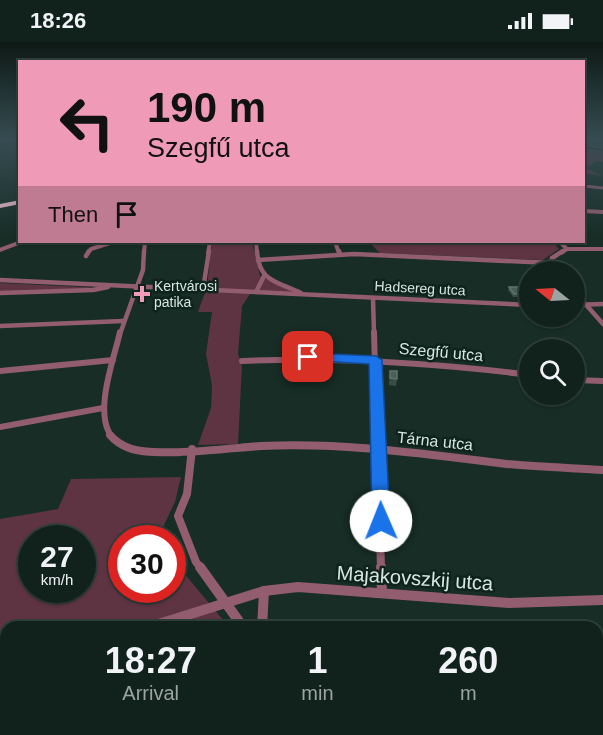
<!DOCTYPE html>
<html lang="en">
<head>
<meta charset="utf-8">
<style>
  :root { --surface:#11221c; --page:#1a2a25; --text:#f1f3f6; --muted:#9ca4a3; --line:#303f3b }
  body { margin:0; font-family:Arial,sans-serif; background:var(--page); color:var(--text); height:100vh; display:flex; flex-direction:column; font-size:22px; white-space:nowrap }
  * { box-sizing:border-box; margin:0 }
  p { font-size:20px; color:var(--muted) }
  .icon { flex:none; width:33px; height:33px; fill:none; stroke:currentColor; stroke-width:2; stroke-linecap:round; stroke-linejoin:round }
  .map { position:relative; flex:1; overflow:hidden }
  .details { position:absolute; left:0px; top:579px; width:603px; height:114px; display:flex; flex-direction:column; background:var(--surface); border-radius:18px 18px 0 0; box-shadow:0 2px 4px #0004,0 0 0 2px var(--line) }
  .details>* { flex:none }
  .top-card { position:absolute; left:18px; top:18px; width:567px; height:183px; border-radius:0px; box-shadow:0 2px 4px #0004,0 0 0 2px var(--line); background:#ef9ab7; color:#111; overflow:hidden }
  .needle { width:39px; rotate:288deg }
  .buttons { position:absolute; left:519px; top:219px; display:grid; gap:12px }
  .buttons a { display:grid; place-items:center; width:66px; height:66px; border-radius:50%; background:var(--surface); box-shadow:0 2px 4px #0004,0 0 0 2px var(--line); font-size:30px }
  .speed { position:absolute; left:18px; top:483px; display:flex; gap:12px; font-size:30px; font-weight:700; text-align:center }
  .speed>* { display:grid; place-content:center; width:78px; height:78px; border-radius:50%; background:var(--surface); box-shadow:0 2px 4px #0004,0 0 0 2px var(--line); line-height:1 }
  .speed small { font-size:15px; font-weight:400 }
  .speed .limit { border:9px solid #d22; background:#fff; color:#111 }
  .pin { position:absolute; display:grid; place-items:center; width:51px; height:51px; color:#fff; margin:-26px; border-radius:12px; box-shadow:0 3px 9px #0006 }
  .me { position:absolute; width:66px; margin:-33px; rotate:359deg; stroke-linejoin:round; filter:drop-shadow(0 0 4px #0008) }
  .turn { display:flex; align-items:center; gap:21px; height:126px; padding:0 30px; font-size:27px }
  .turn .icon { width:78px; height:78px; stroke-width:2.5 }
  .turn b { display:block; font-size:42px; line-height:51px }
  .then { display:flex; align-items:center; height:57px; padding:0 30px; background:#0003; gap:12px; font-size:22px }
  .eta { display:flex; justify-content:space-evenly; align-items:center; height:102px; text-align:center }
  .eta b { font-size:36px; font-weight:700; line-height:42px }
  .status { display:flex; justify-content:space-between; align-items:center; height:42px; padding:0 30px; background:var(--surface); direction:ltr }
  .status svg { height:16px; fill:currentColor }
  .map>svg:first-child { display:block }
  .green { fill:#5e3443; fill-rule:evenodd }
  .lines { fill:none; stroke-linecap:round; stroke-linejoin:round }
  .stream { stroke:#05100c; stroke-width:1.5 }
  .minor-far5 { stroke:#925d6f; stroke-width:3 }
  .minor-far4 { stroke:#925d6f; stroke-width:4 }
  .minor-far3 { stroke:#925d6f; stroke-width:4.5 }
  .minor-far2 { stroke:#925d6f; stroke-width:6 }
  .minor-far1 { stroke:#925d6f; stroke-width:8 }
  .minor { stroke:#925d6f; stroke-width:10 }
  .motorway { fill:#f8c2d3; fill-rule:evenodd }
  .wall { fill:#384d46 }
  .building { fill:#495e56; stroke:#60736c; stroke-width:1.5 }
  .route { fill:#1a73e8; stroke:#114b97; stroke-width:1.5 }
  .poi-dot { fill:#ef9ab7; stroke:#0d231c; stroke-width:2 }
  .labels { text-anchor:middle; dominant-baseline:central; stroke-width:5; stroke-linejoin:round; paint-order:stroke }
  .far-poi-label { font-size:14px; fill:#d8e5e0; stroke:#0d231c; text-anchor:start }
  .far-street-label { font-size:14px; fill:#d8e5e0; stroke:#0d231c }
  .street-label { font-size:16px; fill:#d8e5e0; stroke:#0d231c }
  .near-street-label { font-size:20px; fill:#d8e5e0; stroke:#0d231c }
</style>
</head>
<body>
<div class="status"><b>18:26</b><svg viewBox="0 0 49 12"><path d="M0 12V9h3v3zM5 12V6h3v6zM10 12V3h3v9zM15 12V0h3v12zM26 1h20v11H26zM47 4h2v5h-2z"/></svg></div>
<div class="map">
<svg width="603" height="693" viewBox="0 0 603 693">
  <rect width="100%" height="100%" fill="#172d26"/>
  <g class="green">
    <polygon points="584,102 603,105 603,120 597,119 586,126 603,134 584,131"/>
    <polygon points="212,200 252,200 260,234 293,250 252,249 242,264 238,312 242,323 238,402 198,403 211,366 212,343 206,312 212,270 198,270 207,245"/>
    <polygon points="369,200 553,200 559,207 543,218 380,211"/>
    <polygon points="0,241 106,246 0,250"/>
    <path d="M181 435 175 460 163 485 168 496H122V548H172L173 506 183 530 229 585H6V687H275L276 693H0V477L58 467 71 437ZM32 496H82V548H32Z"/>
  </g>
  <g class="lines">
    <polyline class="stream" points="584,105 603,108"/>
    <polyline class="minor-far5" points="584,144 603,146"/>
    <g class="minor-far4">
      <polyline points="584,169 603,170"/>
      <polyline points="256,200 257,211"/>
      <polyline points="335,200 339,211"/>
      <polyline points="560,200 567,207"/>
      <polyline points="0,208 21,200"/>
      <polyline points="88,211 91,207 113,200"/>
      <polyline points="144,211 145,200"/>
      <polyline points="208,211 210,200"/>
      <polyline points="561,211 567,207 603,207"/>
    </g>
    <g class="minor-far3">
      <path d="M257 209C259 240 276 239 301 251"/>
      <polyline points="339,209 340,212"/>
      <polyline points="86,214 89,209"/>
      <polyline points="258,218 354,212 551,221"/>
      <polyline points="551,221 552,216 563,209"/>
      <polyline points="551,221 558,230"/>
      <polyline points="0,238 530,263"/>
      <polyline points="200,248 204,241 209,209"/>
      <polyline points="574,249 603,282"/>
      <polyline points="256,250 264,234"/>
      <polyline points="0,251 93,248 108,245"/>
      <polyline points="373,256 374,292"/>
      <polyline points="574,263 603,262"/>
      <polyline points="0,284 123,279"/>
      <polyline points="120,292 143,228 144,209"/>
    </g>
    <g class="minor-far2">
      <polyline points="374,290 377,395"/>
      <path d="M242 319C339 315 434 321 530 333"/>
      <polyline points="0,329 113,318"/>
      <polyline points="574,338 603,339"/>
      <polyline points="0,385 103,366"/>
      <path d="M112 395C93 371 114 317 120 290"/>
    </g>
    <g class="minor-far1">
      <path d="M110 393C115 399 121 403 129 406 154 416 231 406 261 404 343 400 426 412 507 422 539 425 571 426 603 428"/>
      <polyline points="377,393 381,526"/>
      <polyline points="192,407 187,452 178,474 196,520 201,526"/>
    </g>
    <g class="minor">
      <polyline points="200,525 243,585"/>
      <polyline points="381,525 382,551"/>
      <polyline points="149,585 264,549 298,545 509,561 603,558"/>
      <polyline points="262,585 264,549"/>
      <polyline points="0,633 6,631"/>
      <polyline points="288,687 289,693"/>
    </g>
    <polygon class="motorway" points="20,158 20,162 0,166 0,162"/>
  </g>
  <g class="wall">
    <polygon points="509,245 530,245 530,255 513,255 508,248"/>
    <polygon points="390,329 397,337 396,344 389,343"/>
  </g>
  <g class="building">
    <polygon points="509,245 530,245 530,252 514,252"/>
    <polygon points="390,329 397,329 397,337 390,336"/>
  </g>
  <linearGradient id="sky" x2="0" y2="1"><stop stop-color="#0d1915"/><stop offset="0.5" stop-color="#364c52"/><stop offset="1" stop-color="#364c52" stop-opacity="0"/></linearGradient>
  <rect width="603" height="194" fill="url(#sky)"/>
  <polygon class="route" points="308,311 376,314 382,318 390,479 387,485 381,487 374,485 372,479 369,322 303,318 301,315 303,312"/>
  <path class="poi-dot" d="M139 243h6v6h6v6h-6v6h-6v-6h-6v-6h6z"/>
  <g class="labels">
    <g class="far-poi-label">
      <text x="154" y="244">Kertvárosi<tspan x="154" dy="16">patika</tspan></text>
    </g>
    <g class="far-street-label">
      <text transform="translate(420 246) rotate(3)">Hadsereg utca</text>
    </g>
    <g class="street-label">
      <text transform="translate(441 310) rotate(5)">Szegfű utca</text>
      <text transform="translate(435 399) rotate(6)">Tárna utca</text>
    </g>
    <g class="near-street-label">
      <text transform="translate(415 536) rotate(4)">Majakovszkij utca</text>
    </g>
  </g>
</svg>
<div class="buttons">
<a><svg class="needle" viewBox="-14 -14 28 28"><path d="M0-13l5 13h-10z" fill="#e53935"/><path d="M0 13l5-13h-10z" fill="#9ca4a3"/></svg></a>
<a><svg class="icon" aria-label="search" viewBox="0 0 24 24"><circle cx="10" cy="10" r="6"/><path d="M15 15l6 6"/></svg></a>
</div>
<div class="speed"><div>27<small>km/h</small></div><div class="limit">30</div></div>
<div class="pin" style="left:308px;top:315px;background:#d93025"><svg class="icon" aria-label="arrive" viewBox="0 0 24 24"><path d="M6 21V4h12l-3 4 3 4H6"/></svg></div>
<svg class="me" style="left:381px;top:479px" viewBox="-20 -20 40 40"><circle r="19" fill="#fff"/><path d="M0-13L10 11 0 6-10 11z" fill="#1a73e8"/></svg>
<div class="top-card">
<div class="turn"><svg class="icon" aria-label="left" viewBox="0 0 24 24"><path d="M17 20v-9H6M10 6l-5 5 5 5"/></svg><div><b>190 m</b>Szegfű utca</div></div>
<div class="then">Then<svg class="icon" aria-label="arrive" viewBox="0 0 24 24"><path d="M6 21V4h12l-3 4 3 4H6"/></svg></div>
</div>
<section class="details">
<div class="eta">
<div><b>18:27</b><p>Arrival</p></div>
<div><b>1</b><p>min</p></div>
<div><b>260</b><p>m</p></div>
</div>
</section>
</div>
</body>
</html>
